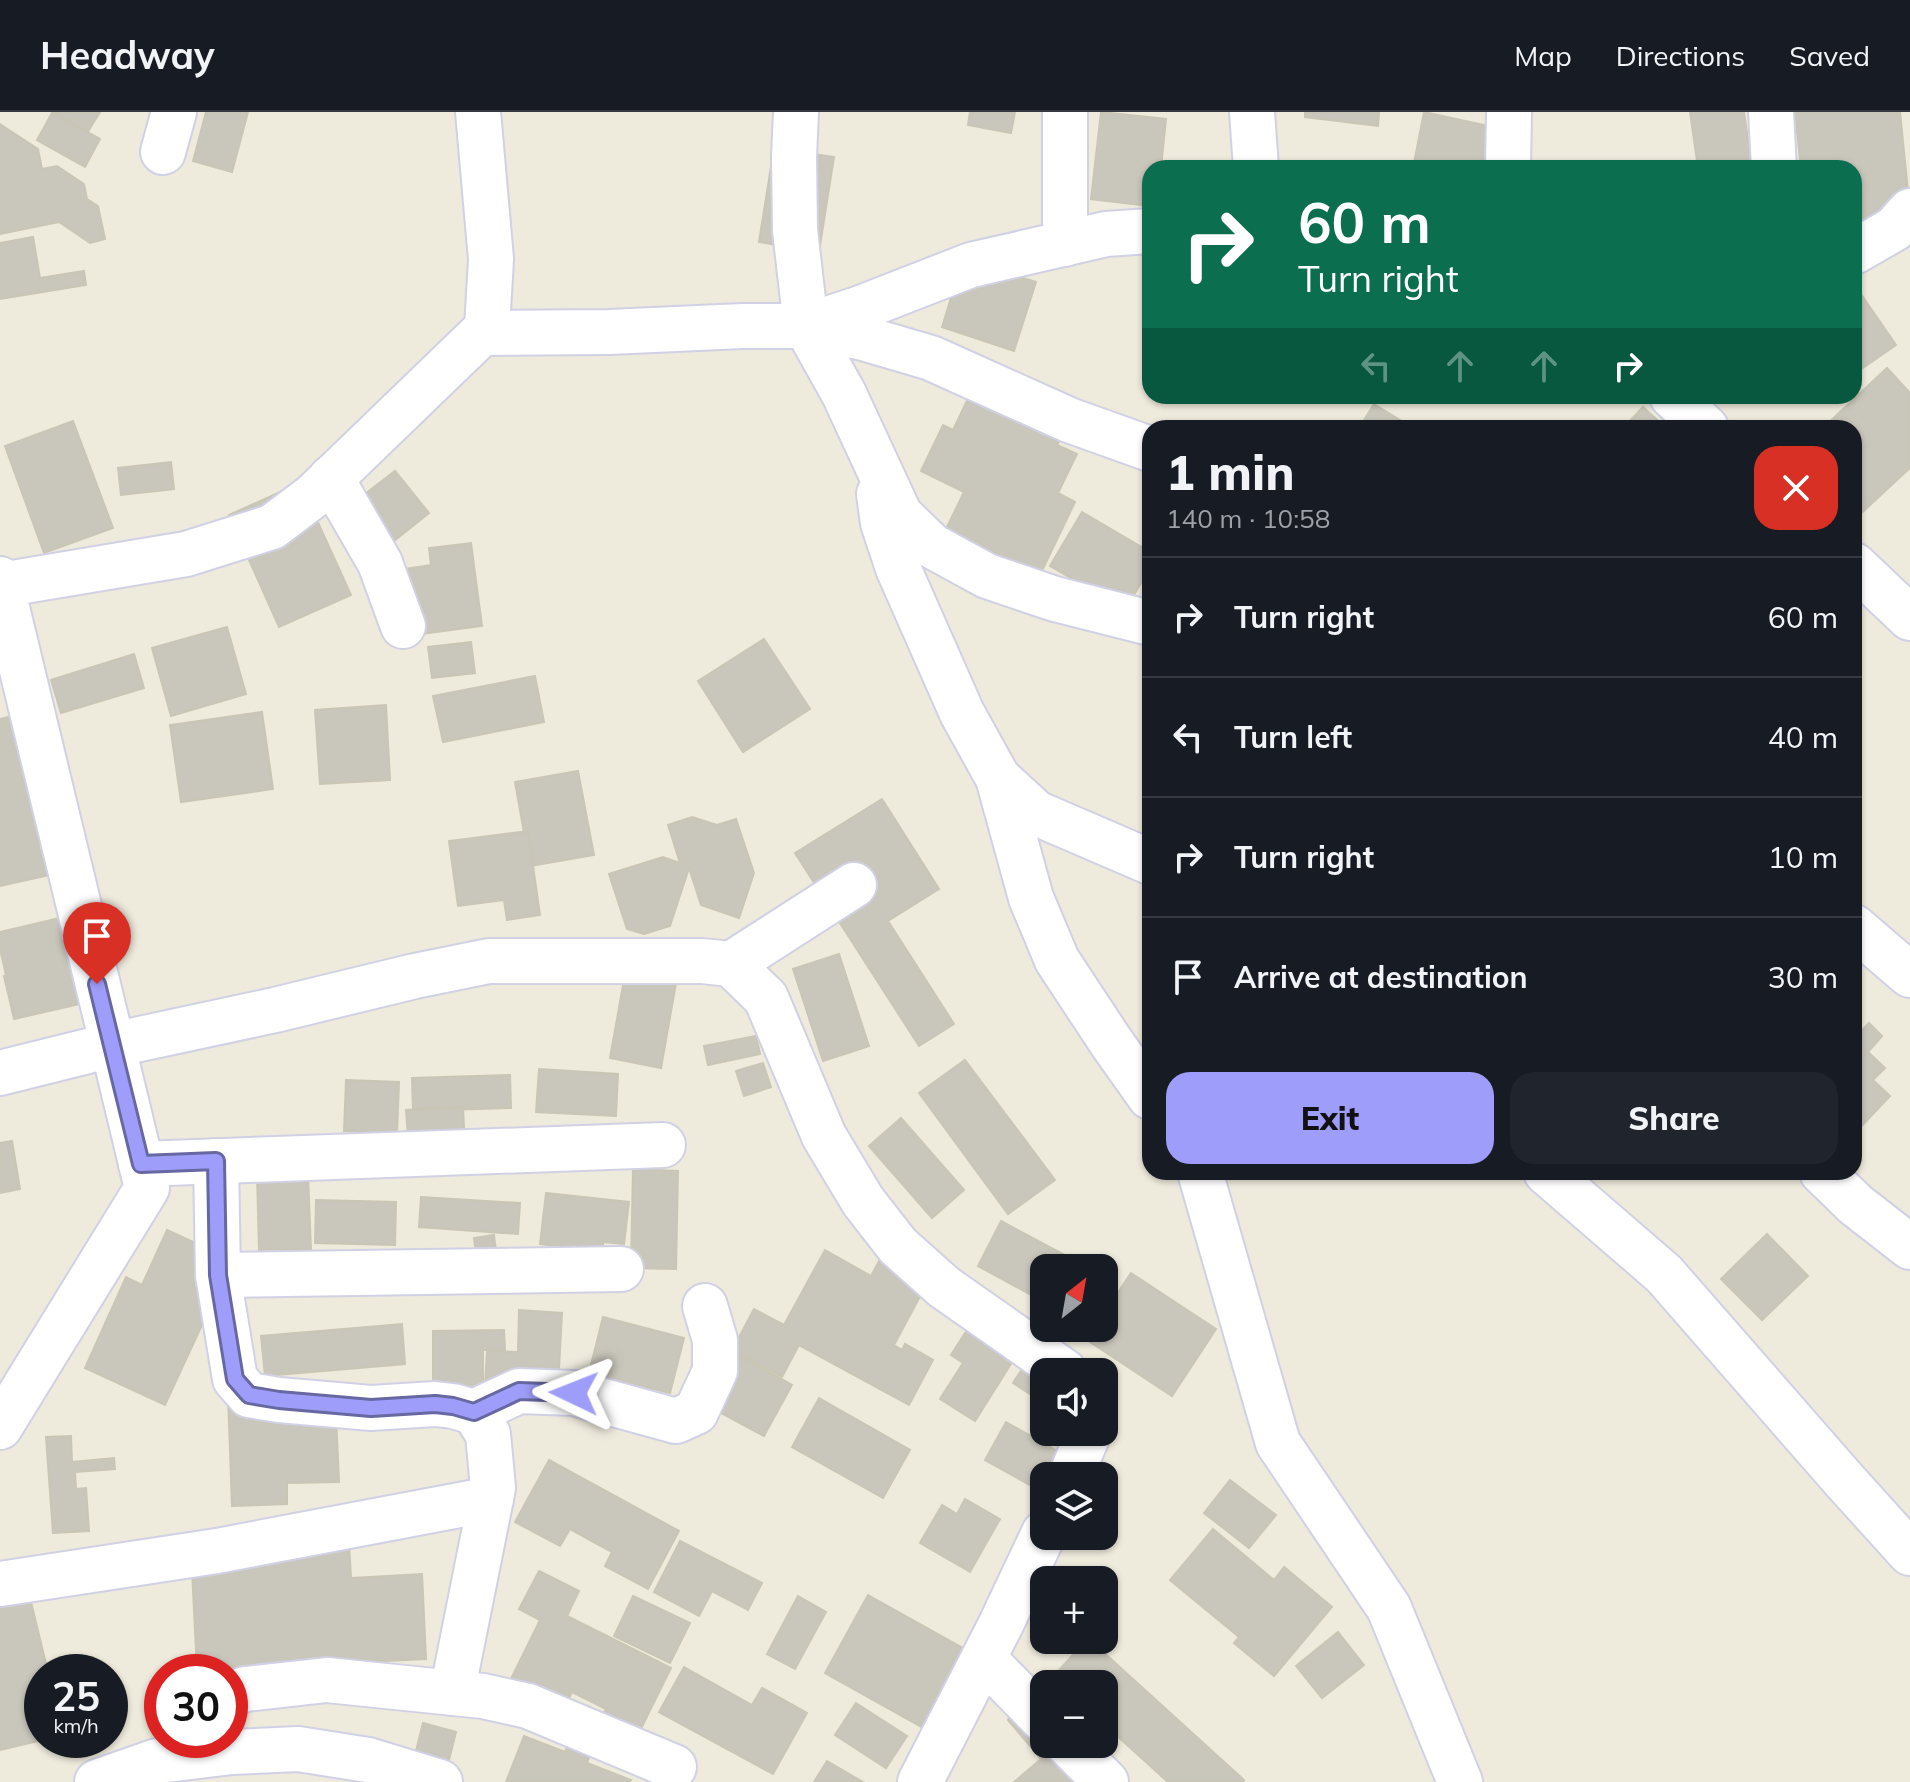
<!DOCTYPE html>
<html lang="en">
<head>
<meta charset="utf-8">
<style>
  :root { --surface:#171b24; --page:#20242c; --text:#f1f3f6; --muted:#9ea1a6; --line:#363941; --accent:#9e9efa }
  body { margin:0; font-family:Mulish,sans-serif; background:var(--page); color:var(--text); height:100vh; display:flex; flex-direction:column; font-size:30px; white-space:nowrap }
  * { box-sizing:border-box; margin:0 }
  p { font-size:26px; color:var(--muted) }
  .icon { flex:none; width:44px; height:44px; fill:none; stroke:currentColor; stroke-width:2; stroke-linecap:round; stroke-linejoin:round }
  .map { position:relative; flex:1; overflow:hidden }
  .drawer { position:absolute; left:1142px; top:308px; width:720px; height:760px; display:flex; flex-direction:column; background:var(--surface); border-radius:24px; box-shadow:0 2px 6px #0004 }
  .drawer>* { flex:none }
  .guide { position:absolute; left:1142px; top:48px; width:720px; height:244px; border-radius:24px; box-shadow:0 2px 6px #0004; background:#0b6e4f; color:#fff; overflow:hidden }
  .needle { width:52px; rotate:31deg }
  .fabs { position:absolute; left:1030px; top:1142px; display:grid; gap:16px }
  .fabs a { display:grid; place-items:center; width:88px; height:88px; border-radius:16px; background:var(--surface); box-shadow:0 2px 6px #0004; font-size:40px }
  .speed { position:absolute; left:24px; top:1542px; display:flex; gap:16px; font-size:40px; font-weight:700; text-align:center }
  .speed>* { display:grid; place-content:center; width:104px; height:104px; border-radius:50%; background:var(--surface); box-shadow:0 2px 6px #0004; line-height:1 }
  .speed small { font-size:20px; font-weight:400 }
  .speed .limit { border:12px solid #d22; background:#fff; color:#111 }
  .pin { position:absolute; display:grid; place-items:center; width:68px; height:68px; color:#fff; margin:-82px -34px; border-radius:50% 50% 50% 0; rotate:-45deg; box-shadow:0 0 8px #0007 }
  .pin .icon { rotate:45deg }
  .me { position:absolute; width:88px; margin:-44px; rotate:272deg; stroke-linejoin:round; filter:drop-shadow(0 0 6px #0008) }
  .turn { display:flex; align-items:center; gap:28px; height:168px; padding:0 24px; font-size:36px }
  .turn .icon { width:104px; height:104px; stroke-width:2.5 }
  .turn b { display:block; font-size:56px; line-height:68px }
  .lanes { display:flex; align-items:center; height:76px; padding:0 24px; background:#0003; justify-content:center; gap:40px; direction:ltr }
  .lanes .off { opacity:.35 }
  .round { display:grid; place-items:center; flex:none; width:84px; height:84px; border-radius:24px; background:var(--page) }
  .head { display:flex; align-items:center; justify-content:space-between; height:136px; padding:0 24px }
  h1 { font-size:48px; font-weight:800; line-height:60px }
  .action { display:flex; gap:16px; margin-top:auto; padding:16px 24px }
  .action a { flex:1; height:92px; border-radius:24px; background:var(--accent); color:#111; font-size:32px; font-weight:800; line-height:92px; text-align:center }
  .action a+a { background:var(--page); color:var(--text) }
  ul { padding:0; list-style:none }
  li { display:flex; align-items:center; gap:24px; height:120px; padding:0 24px; border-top:2px solid var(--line) }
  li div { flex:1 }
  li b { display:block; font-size:30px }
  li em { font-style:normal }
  header { display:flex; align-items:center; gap:48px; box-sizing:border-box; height:112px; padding:0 40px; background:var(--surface); border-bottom:2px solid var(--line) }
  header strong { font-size:38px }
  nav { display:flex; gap:44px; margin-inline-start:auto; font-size:28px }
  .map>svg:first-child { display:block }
  .building { fill:#c9c6bb; stroke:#c9c6b5; stroke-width:2 }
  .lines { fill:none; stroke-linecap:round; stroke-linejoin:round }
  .minor-casing { stroke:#d1d1e5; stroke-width:48 }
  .minor { stroke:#fff; stroke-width:44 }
  .route-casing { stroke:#6767a2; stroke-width:20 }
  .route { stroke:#9e9efa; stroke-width:14 }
</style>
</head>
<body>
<header>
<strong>Headway</strong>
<nav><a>Map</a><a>Directions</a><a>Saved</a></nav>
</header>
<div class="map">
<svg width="1910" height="1670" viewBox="0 0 1910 1670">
  <rect width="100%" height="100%" fill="#eeeadc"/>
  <g class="building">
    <polygon points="53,0 100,0 87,21"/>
    <polygon points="206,0 248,0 232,60 193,49"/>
    <polygon points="970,0 1015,0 1011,21 968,13"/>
    <polygon points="1101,0 1166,7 1161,56 1150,56 1150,94 1091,87"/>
    <polygon points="1305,0 1379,0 1378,14 1305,5"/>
    <polygon points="1424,0 1507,18 1499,56 1413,56"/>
    <polygon points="1690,0 1744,0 1752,56 1698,56"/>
    <polygon points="1795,0 1900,0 1909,89 1884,92 1887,117 1854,120 1854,56 1801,56"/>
    <polygon points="52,1 100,27 85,55 37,28"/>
    <polygon points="0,12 38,37 42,57 57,54 84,72 87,87 98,94 105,127 90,131 59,110 0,122"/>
    <polygon points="774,36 834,45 819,140 759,130"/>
    <polygon points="33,125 40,166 84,159 86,173 0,187 0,131"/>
    <polygon points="963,147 1036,170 1014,239 942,215"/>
    <polygon points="1854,172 1896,233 1854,262"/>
    <polygon points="1887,256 1910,281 1910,356 1854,408 1854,316 1823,316"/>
    <polygon points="974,274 1065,318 1057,333 1077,342 1058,381 1075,390 1040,463 946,417 964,380 921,359 943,313 953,318"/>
    <polygon points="1374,292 1413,316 1359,316"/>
    <polygon points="1643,295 1666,316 1623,316"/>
    <polygon points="73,309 113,416 44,441 5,334"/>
    <polygon points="171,350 174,377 121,383 118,356"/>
    <polygon points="395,359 429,401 385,436 351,393"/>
    <polygon points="300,371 351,483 279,515 229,403"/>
    <polygon points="1082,400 1150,440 1150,456 1125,498 1050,454"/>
    <polygon points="471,431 482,514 400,525 391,459 431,453 429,436"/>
    <polygon points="227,515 246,582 171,604 152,536"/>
    <polygon points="764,527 810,597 743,640 698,569"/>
    <polygon points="471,530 475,561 432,566 428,535"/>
    <polygon points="134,542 144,576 61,601 51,568"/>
    <polygon points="535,564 544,610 443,630 433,584"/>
    <polygon points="386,593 390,668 320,672 315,598"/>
    <polygon points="262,600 273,677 181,690 170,613"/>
    <polygon points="17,603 54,762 0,774 0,607"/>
    <polygon points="578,659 594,743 530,754 515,670"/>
    <polygon points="882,687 939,777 888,809 954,912 919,934 795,741"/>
    <polygon points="692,705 717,713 736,707 754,761 739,806 701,793 689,756 670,814 644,822 627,817 609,762 663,745 680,751 668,713"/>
    <polygon points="528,719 540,803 507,808 504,788 458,794 449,729"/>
    <polygon points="64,805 84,891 14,907 4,864 6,863 0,837 0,820"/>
    <polygon points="839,842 869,934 823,949 793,857"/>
    <polygon points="625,862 676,871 661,956 610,946"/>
    <polygon points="1869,911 1882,924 1868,940 1885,956 1873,968 1890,984 1854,1022 1854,927"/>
    <polygon points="756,924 760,942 708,953 704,934"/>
    <polygon points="965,948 1055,1068 1008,1102 919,981"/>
    <polygon points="763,951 771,975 744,984 736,959"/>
    <polygon points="539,957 618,962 616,1004 536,1000"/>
    <polygon points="510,963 511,996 413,999 412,966"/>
    <polygon points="346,968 399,970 397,1021 344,1019"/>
    <polygon points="463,995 465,1038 409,1041 406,998"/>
    <polygon points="901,1006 964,1078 932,1106 869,1034"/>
    <polygon points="12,1029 20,1077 0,1081 0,1031"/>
    <polygon points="633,1057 678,1059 676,1157 631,1156"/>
    <polygon points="308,1062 311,1137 259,1138 257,1063"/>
    <polygon points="546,1081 629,1090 624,1132 603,1130 603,1139 540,1132"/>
    <polygon points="421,1085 520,1091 518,1122 419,1115"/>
    <polygon points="316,1088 396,1090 395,1133 315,1131"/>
    <polygon points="1001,1109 1089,1156 1044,1156 1044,1190 978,1154"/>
    <polygon points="167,1118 232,1148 165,1293 85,1256 126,1165 142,1173"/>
    <polygon points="1767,1122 1808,1164 1762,1208 1721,1167"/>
    <polygon points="494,1123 496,1139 476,1142 474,1126"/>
    <polygon points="825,1138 871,1164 885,1138 931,1164 894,1233 902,1238 905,1232 933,1248 909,1293 799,1233 782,1265 732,1238 754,1197 784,1213"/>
    <polygon points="1131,1161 1216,1217 1172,1284 1087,1228 1095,1216 1104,1216 1104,1202"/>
    <polygon points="519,1198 562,1201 558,1276 485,1273 487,1239 518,1240"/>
    <polygon points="978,1201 1024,1231 975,1309 940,1287 963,1251 951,1243"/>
    <polygon points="603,1205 684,1226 670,1281 589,1261"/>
    <polygon points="402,1212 405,1252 265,1264 261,1224"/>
    <polygon points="504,1218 505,1238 483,1238 483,1278 433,1278 433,1219"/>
    <polygon points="1034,1238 1044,1260 1044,1291 1013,1271"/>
    <polygon points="740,1244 792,1273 764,1324 712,1296"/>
    <polygon points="335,1280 339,1370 287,1371 287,1392 232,1394 228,1283"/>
    <polygon points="819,1286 910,1338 883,1386 792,1335"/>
    <polygon points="1006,1310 1066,1344 1054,1364 1044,1364 1044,1381 985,1348"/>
    <polygon points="71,1324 72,1350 114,1346 115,1357 75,1360 76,1377 86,1376 89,1419 53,1421 46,1325"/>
    <polygon points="549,1348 679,1419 648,1477 605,1454 612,1440 570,1417 560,1434 515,1410"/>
    <polygon points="1230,1368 1276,1403 1249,1436 1204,1401"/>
    <polygon points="965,1387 1000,1407 970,1460 920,1431 942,1393 957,1402"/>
    <polygon points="348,1414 351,1466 422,1462 426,1547 197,1558 192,1458 270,1454 268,1418"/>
    <polygon points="1213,1417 1274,1468 1284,1455 1332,1495 1274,1564 1234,1531 1239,1525 1170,1468"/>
    <polygon points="680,1429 762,1471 748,1498 712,1479 699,1504 654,1480"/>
    <polygon points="539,1459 579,1479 567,1504 671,1556 627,1645 592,1627 606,1597 572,1580 561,1602 507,1575 540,1508 519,1497"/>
    <polygon points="868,1483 968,1539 925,1617 825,1561"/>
    <polygon points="633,1484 690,1511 670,1551 614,1524"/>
    <polygon points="798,1484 826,1500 795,1557 767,1542"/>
    <polygon points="30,1486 48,1560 42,1560 43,1628 0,1638 0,1494"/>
    <polygon points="1338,1520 1364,1553 1322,1586 1296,1554"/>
    <polygon points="1086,1528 1090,1528 1244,1668 1243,1670 1168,1670 1104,1612 1104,1572 1060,1572 1053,1565"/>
    <polygon points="684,1555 752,1593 762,1576 807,1601 773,1662 659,1600"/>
    <polygon points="1016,1585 1044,1617 1044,1632 1056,1632 1093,1670 1014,1670 1041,1647 1008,1608"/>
    <polygon points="856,1591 907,1624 886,1656 835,1623"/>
    <polygon points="423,1611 456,1620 444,1668 411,1659"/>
    <polygon points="574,1619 596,1628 587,1651 631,1668 630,1670 506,1670 524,1624 565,1640"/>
    <polygon points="827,1649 863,1670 814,1670"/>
  </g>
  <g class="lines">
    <g class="minor-casing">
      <g id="minor">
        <polyline points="796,0 794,45 795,118 806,214 844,282 900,403 932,434 987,464 1055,487 1150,511"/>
        <polyline points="1252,0 1256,56"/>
        <polyline points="1771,0 1774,56"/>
        <polyline points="163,40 174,0"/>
        <polyline points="1508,56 1509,0"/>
        <polyline points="1065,132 1065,0"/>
        <polyline points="1854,140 1894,117 1910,99"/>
        <polyline points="807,214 863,226 931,246 1069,308 1150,337"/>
        <polyline points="482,221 609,220 743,214 806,214 858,197 971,153 1106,122 1150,119"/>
        <polyline points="1672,284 1706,316"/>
        <polyline points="331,366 380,451 403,514"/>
        <polyline points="879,382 883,411 898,456 962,601 998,666 1036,701 1150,750"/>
        <polyline points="1854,453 1910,506"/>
        <polyline points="0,467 147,1076 0,1315"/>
        <polyline points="0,473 186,442 272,415 313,384 487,216 491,147 478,0"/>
        <polyline points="998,666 1031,786 1057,848 1111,930 1150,985"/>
        <polyline points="1854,815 1910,863"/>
        <polyline points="731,852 854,773"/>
        <polyline points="0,961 112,933 275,898 415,864 489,849 702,849 731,852 766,886 824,1024 863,1089 898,1134 944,1175 1065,1260"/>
        <polyline points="216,1049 218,1163 235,1267 249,1283 279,1288 371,1296 435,1292 453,1294 474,1300 488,1322 493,1376 452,1581"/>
        <polyline points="141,1052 663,1033"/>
        <polyline points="1200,1060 1278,1331 1389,1496 1460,1670"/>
        <polyline points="1546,1060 1664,1162 1844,1368 1910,1441"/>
        <polyline points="1822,1060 1856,1093 1910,1135"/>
        <polyline points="218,1163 621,1157"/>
        <polyline points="474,1300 519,1279 574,1281 676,1309 696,1300 715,1259 715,1228 705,1194"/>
        <polyline points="1071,1364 1089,1320"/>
        <polyline points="0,1472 217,1439 491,1387"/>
        <polyline points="984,1547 1044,1608"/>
        <polyline points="230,1583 245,1577 327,1568 483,1584 528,1594 674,1655"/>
        <polyline points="1068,1632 1106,1670"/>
        <polyline points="97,1670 157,1649 232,1640 298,1637 368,1648 440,1670"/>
        <polyline points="920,1670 1001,1512 1044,1421"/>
      </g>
    </g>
    <use href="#minor" class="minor"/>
  </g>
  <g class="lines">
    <g class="route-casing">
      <polyline id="route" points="97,872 141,1052 216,1049 218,1163 235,1267 249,1283 279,1288 371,1296 435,1292 453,1294 474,1300 519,1279 574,1281"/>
    </g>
    <use href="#route" class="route"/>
  </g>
</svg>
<div class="fabs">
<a><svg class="needle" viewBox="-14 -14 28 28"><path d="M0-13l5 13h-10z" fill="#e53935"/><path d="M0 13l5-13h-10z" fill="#9ea1a6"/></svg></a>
<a><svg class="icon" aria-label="sound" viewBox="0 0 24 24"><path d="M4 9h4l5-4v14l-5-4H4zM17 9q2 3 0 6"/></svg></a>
<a><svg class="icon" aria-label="layers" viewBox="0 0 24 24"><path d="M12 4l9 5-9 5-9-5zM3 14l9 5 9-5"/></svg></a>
<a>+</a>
<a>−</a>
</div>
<div class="speed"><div>25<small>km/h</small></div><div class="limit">30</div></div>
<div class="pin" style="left:97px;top:872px;background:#d93025"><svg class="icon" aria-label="arrive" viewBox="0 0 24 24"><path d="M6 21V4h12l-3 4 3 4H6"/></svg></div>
<svg class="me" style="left:574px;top:1281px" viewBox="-20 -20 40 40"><path d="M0-17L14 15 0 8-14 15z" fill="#9e9efa" stroke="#fff" stroke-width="4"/></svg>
<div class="guide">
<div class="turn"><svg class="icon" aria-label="right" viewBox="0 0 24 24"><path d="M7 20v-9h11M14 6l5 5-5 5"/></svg><div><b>60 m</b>Turn right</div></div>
<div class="lanes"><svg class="icon off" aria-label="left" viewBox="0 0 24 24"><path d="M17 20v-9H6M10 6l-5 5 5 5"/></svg><svg class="icon off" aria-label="ahead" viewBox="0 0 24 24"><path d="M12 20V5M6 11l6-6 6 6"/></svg><svg class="icon off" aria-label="ahead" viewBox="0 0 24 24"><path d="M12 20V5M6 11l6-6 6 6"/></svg><svg class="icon" aria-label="right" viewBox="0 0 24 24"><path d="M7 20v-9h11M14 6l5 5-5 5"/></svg></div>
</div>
<section class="drawer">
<div class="head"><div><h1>1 min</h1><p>140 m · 10:58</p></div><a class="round" style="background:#d93025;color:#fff"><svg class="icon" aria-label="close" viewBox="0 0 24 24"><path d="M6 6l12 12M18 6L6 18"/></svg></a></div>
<ul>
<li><svg class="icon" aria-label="right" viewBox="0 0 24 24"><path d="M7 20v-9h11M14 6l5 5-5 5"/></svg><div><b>Turn right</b></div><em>60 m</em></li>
<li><svg class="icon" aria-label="left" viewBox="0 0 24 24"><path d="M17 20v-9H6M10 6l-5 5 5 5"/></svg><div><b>Turn left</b></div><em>40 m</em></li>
<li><svg class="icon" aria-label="right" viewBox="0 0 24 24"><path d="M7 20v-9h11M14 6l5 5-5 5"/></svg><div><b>Turn right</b></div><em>10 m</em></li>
<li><svg class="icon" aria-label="arrive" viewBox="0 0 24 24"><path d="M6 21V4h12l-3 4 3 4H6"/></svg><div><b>Arrive at destination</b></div><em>30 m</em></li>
</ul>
<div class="action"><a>Exit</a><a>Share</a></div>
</section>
</div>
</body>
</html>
